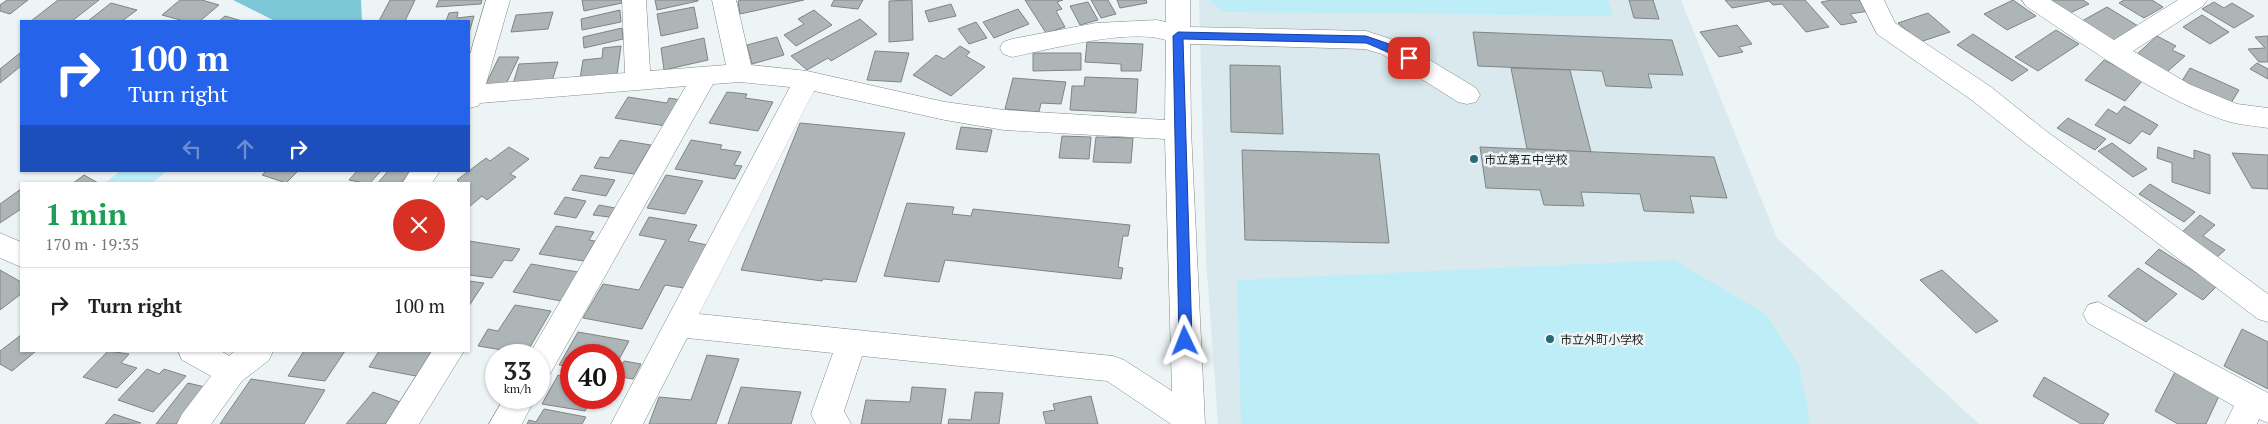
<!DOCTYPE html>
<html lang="en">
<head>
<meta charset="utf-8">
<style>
  :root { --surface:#fff; --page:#f6f6f6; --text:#222; --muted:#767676; --line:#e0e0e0 }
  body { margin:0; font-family:"PT Serif","Noto Sans JP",serif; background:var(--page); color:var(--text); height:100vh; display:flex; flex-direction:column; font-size:19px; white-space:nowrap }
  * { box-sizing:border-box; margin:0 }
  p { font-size:16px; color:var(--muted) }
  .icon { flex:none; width:28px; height:28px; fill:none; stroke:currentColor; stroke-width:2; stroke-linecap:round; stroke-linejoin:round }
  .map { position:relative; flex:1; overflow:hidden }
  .details { position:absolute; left:20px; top:182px; width:450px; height:170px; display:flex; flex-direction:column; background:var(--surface); border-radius:0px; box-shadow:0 1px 4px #0004 }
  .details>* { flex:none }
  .top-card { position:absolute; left:20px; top:20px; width:450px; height:152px; border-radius:0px; box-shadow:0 1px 4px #0004; background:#2563eb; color:#fff; overflow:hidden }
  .speed { position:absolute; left:485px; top:344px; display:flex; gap:10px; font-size:25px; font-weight:700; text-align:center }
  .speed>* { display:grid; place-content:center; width:65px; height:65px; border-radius:50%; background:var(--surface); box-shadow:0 1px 4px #0004; line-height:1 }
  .speed small { font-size:12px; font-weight:400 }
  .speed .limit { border:8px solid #d22; background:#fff; color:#111 }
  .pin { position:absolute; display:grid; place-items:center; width:42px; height:42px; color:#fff; margin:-21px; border-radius:10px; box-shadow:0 2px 8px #0006 }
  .me { position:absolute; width:55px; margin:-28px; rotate:358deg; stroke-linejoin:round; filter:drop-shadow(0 0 4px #0008) }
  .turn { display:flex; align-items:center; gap:18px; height:105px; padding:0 25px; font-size:22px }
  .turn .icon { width:65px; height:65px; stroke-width:2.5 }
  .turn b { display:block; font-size:35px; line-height:42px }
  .lanes { display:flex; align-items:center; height:48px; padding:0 25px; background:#0003; justify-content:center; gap:25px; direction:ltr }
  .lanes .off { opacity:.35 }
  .round { display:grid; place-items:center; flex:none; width:52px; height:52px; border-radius:26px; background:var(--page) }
  .summary { display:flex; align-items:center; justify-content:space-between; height:85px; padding:0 25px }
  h1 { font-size:30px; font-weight:700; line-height:38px; color:#1e9e55 }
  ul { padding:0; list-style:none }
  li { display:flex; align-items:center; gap:15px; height:75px; padding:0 25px; border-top:1px solid var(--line) }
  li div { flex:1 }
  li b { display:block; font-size:19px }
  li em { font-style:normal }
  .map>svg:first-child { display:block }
  .built { fill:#d9e9ed }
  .green { fill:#bdeef8 }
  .forest { fill:#7dc8d7 }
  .building { fill:#aeb5b6; stroke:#7f8586 }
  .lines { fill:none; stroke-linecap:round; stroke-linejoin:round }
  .minor-casing { stroke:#818889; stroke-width:1 }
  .minor { fill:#fff; fill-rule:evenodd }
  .route { fill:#2563eb; stroke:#184099 }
  .poi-dot { fill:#256c79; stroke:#edf4f6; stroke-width:2 }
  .labels { text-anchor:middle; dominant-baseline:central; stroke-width:5; stroke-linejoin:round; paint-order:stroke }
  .poi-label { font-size:12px; fill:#1c1f1f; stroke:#edf4f6; text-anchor:start }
</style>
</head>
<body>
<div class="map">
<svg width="2268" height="424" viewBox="0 0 2268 424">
  <rect width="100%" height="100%" fill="#edf4f6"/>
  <polygon class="built" points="1199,0 1681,0 1777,238 1979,424 1218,424 1206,259"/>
  <g class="green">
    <polygon points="1209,0 1608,0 1613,16 1223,12"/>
    <polygon points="120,171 167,171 151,184 104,184"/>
    <polygon points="1674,260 1767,315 1799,366 1810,420 1807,424 1241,424 1237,280"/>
  </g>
  <polygon class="forest" points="233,0 361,0 362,21 275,21"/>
  <g class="building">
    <polygon points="7,0 28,0 10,14 0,11 0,5"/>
    <polygon points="58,0 99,0 72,21 31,21"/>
    <polygon points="180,0 202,0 219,5 200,21 184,21 162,15"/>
    <polygon points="390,0 415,0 405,21 379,21"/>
    <polygon points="439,0 482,0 481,4 436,7"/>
    <polygon points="582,0 622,0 622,3 584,11"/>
    <polygon points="655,0 698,0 698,1 657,10"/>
    <polygon points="804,0 740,14 738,1 742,0"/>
    <polygon points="834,0 863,0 858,9 831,6"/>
    <polygon points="912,0 913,40 889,42 889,1"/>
    <polygon points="1025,0 1063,0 1057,2 1062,9 1056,11 1065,27 1046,33"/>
    <polygon points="1091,0 1108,0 1116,14 1101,18"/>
    <polygon points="1117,0 1146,0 1147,3 1120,8"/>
    <polygon points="1629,0 1653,0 1659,19 1634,18"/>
    <polygon points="1725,0 1805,0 1829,27 1806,32 1782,4 1773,5 1769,1 1732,8"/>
    <polygon points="1832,0 1859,0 1869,11 1850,14 1857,22 1841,25 1821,2"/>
    <polygon points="2013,0 2036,16 2007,30 1984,14"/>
    <polygon points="2051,0 2083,0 2089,4 2070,13"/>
    <polygon points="2124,0 2152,0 2163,7 2144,18 2119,3"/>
    <polygon points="1088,2 1098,20 1080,25 1070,6"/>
    <polygon points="2214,2 2224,8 2232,3 2254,16 2234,28 2202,9"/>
    <polygon points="111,3 137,10 122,21 88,21"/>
    <polygon points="951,4 956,16 929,22 925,11"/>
    <polygon points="694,7 698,28 661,36 657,14"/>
    <polygon points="2107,7 2138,26 2114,41 2082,21"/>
    <polygon points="1018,9 1029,24 994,38 983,22"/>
    <polygon points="620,10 621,22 582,30 581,19"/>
    <polygon points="814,10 832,25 796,46 784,35 804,24 798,19"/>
    <polygon points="458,12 457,18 474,16 469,33 469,21 446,21 449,13"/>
    <polygon points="553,12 548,29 511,32 516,15"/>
    <polygon points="1928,13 1950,32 1920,42 1898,23"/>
    <polygon points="2202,15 2229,32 2210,44 2183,27"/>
    <polygon points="225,16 242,21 219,21"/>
    <polygon points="860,19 877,34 831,61 828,58 807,70 791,56"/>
    <polygon points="976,22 987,38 969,44 958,29"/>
    <polygon points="1737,25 1752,44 1739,47 1743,52 1719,57 1700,32"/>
    <polygon points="622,28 623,39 584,48 583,37"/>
    <polygon points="2056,30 2079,44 2038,71 2015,57"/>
    <polygon points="1473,32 1672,40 1683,75 1648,74 1652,88 1606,86 1602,71 1478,66"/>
    <polygon points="1973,34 2028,70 2012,81 1957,45"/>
    <polygon points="2157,36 2176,46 2172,50 2185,56 2167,72 2136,55"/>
    <polygon points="2268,36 2268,62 2259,62 2248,49 2265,48 2255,37"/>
    <polygon points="777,37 784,55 752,64 747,45"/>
    <polygon points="704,38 708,60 664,70 661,48"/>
    <polygon points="1087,42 1143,44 1141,71 1121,71 1121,64 1085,62"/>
    <polygon points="621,46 617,75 580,79 583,60 602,58 603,48"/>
    <polygon points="960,46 970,52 966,56 985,67 951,96 913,75 936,55 944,59"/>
    <polygon points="875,51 909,53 901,82 867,80"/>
    <polygon points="20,53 21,66 0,83 0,69"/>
    <polygon points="1033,53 1081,53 1081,70 1033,71"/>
    <polygon points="499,57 519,57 506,84 486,84"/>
    <polygon points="2104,60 2143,80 2125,101 2085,80"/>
    <polygon points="558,62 552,81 513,84 519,64"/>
    <polygon points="2257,63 2268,69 2268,79 2250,69"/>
    <polygon points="1230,65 1280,66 1283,134 1231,132"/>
    <polygon points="1511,68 1570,70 1591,152 1527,149"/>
    <polygon points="2190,68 2239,90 2231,103 2182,81"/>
    <polygon points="1085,77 1138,79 1136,113 1070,110 1072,86 1084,86"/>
    <polygon points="1013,78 1066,82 1061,104 1041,103 1039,112 1005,109"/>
    <polygon points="727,92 747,94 745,98 773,102 758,131 709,123"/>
    <polygon points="628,97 667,103 669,98 681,100 666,126 615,118"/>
    <polygon points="2124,106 2158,125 2150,135 2142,131 2130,144 2095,125 2108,109 2117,114"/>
    <polygon points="2068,118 2106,139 2095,150 2057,128"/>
    <polygon points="800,123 905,133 856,282 823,279 822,281 741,270"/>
    <polygon points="961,127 992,130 987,152 956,149"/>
    <polygon points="1062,136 1091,137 1089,159 1059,158"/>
    <polygon points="1096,137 1133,138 1131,163 1093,162"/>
    <polygon points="620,140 651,145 634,174 594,168 600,157 609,158"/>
    <polygon points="691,140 722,145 720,149 741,152 734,165 742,166 735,179 675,169"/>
    <polygon points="2112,143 2147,169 2133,177 2098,151"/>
    <polygon points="509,147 529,159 510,174 516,177 487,200 482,196 469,207 469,184 461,184 457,180 486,158 490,161"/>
    <polygon points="1480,147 1714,157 1727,198 1690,196 1694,213 1644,211 1640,194 1581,192 1584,206 1544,205 1540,190 1486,188"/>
    <polygon points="2158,147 2194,159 2194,150 2210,155 2210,194 2172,182 2172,163 2157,158"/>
    <polygon points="1242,150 1379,154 1389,243 1245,240"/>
    <polygon points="2232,153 2268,155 2268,189 2252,188"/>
    <polygon points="266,171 298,171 286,183 262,175"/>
    <polygon points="357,171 381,171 369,184 349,180"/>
    <polygon points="388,171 412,171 400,184 377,184"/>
    <polygon points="84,175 100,184 72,184"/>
    <polygon points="581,175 615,180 606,196 572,190"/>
    <polygon points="666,175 703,181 685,214 647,208"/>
    <polygon points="2150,184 2195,212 2184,222 2139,194"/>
    <polygon points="21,189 21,209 0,223 0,204"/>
    <polygon points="565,197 586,201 576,218 554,214"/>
    <polygon points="907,203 954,207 952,214 971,216 973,209 1130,225 1128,236 1123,236 1118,267 1123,268 1121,279 945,260 939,282 884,276"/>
    <polygon points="599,205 615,208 609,217 593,215"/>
    <polygon points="2200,215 2215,225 2203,236 2225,250 2216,258 2179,235"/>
    <polygon points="649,217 697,225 688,241 707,245 684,288 665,285 642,329 583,318 603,284 639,290 666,240 639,235"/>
    <polygon points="556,226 594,232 589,240 595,241 584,261 539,254"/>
    <polygon points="469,241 520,249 512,261 504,260 492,278 469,275"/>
    <polygon points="2159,249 2217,286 2203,300 2145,263"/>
    <polygon points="531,264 578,272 561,301 513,292"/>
    <polygon points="2138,268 2177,294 2146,322 2108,296"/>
    <polygon points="0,270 21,282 21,294 0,310"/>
    <polygon points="1942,270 1998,321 1976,333 1920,280"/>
    <polygon points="469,281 484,283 469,306"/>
    <polygon points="515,305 551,311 526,354 478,346 488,329 498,331"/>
    <polygon points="2242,329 2268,342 2268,389 2224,366"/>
    <polygon points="578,332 629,341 615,367 614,355 571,355 571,367 559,365"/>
    <polygon points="21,335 21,351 36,351 12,371 0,364 0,351"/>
    <polygon points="108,351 129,354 121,363 137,368 117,388 83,377"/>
    <polygon points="304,351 345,351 325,381 288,376"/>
    <polygon points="379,351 437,351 421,377 369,367"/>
    <polygon points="707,355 739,359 716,424 649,424 659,397 691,400"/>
    <polygon points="624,361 641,364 633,379 616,376"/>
    <polygon points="147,369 159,374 164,369 186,376 153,412 118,400"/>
    <polygon points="2175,372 2219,396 2206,424 2178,424 2155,411"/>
    <polygon points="558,375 571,378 571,398 592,398 585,411 542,404"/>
    <polygon points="2044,377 2109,414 2103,424 2081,424 2033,396"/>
    <polygon points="251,379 325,390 304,424 220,424"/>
    <polygon points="188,383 205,387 176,424 156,424"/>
    <polygon points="741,387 801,392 791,424 728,424"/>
    <polygon points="912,387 946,389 941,424 861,424 866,400 910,402"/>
    <polygon points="373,392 403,403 386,424 346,424"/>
    <polygon points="975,392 1003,393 999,424 948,424 949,419 971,420"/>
    <polygon points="1091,396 1098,424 1046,424 1043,412 1055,410 1053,404"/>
    <polygon points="544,409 586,417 582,424 527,424 529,420 536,422"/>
    <polygon points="114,414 141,423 105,424"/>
  </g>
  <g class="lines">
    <g class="minor-casing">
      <g id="minor">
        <path d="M486 0H510L486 84 625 73 622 0H646L650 71 726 65 712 0H736L751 65 807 71 945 102 1004 110 1165 120 1166 40C1130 28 1050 49 1012 57L1003 54 1000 48 1003 42 1012 39 1096 23 1157 20 1166 22V0H1190V27L1366 31 1400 42 1476 88 1480 95 1476 102 1467 104 1458 102 1382 54 1365 49 1190 44 1191 130 1205 424H1171L1107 381 862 356 844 411 851 424H816L811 414 833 353 687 338 643 424H611L790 87 740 82 713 84 550 374 539 378V355H529L686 86 480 103 478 106 469 108V58ZM814 91 945 120 1004 130 1165 139 1172 391 1124 360 1113 356 699 314Z"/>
        <polygon points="1860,0 1884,0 1895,23 1991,87 2046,131 2268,294 2268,322 2258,319 2028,145 1973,101 1877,34"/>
        <path d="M2022 0H2051L2114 40 2178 0H2207L2203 6 2133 51 2189 84 2237 104 2268 108V128C2256 126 2242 125 2230 122 2162 102 2085 45 2026 6Z"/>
        <polygon points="410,171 440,171 431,184 402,184"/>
        <polygon points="0,233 21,242 21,267 0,258"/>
        <polygon points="2098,302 2268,393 2268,423 2259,419 2257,424 2225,424 2234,406 2088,323 2083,314 2088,305"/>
        <polygon points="178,351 221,351 229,356 235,351 273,351 269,360 242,381 211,424 177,424 182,414 211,376 182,360"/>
        <polygon points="432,351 464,351 419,424 386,424"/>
        <polygon points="504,398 535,398 522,424 489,424"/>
      </g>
    </g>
    <use href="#minor" class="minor"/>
  </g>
  <path class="route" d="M1178 32 1366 36 1395 46 1414 58 1413 61C1407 62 1375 46 1366 43L1183 39 1192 341 1185 346 1179 341 1173 36Z"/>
  <g class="poi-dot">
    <circle cx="1474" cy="159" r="5"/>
    <circle cx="1550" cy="339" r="5"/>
  </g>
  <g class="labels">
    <g class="poi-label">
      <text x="1484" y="159">市立第五中学校</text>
      <text x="1560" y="339">市立外町小学校</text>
    </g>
  </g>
</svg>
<div class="speed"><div>33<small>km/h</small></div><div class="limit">40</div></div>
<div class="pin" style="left:1409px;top:58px;background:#d93025"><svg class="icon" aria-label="arrive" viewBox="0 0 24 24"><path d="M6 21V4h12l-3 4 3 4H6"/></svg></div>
<svg class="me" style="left:1185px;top:341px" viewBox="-20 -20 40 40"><path d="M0-17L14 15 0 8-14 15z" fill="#2563eb" stroke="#fff" stroke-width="4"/></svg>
<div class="top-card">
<div class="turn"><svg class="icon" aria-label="right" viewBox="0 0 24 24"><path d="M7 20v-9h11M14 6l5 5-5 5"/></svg><div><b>100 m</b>Turn right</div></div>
<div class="lanes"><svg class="icon off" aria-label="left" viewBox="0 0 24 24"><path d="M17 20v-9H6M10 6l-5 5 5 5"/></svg><svg class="icon off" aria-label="ahead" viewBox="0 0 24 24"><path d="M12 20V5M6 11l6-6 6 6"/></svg><svg class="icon" aria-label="right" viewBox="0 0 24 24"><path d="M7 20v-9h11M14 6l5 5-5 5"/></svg></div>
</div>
<section class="details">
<div class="summary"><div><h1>1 min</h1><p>170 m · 19:35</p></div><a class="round" style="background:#d93025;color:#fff"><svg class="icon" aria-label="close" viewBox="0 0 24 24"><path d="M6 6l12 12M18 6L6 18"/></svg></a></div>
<ul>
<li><svg class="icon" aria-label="right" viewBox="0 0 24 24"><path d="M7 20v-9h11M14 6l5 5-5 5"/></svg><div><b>Turn right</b></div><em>100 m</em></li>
</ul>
</section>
</div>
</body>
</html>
